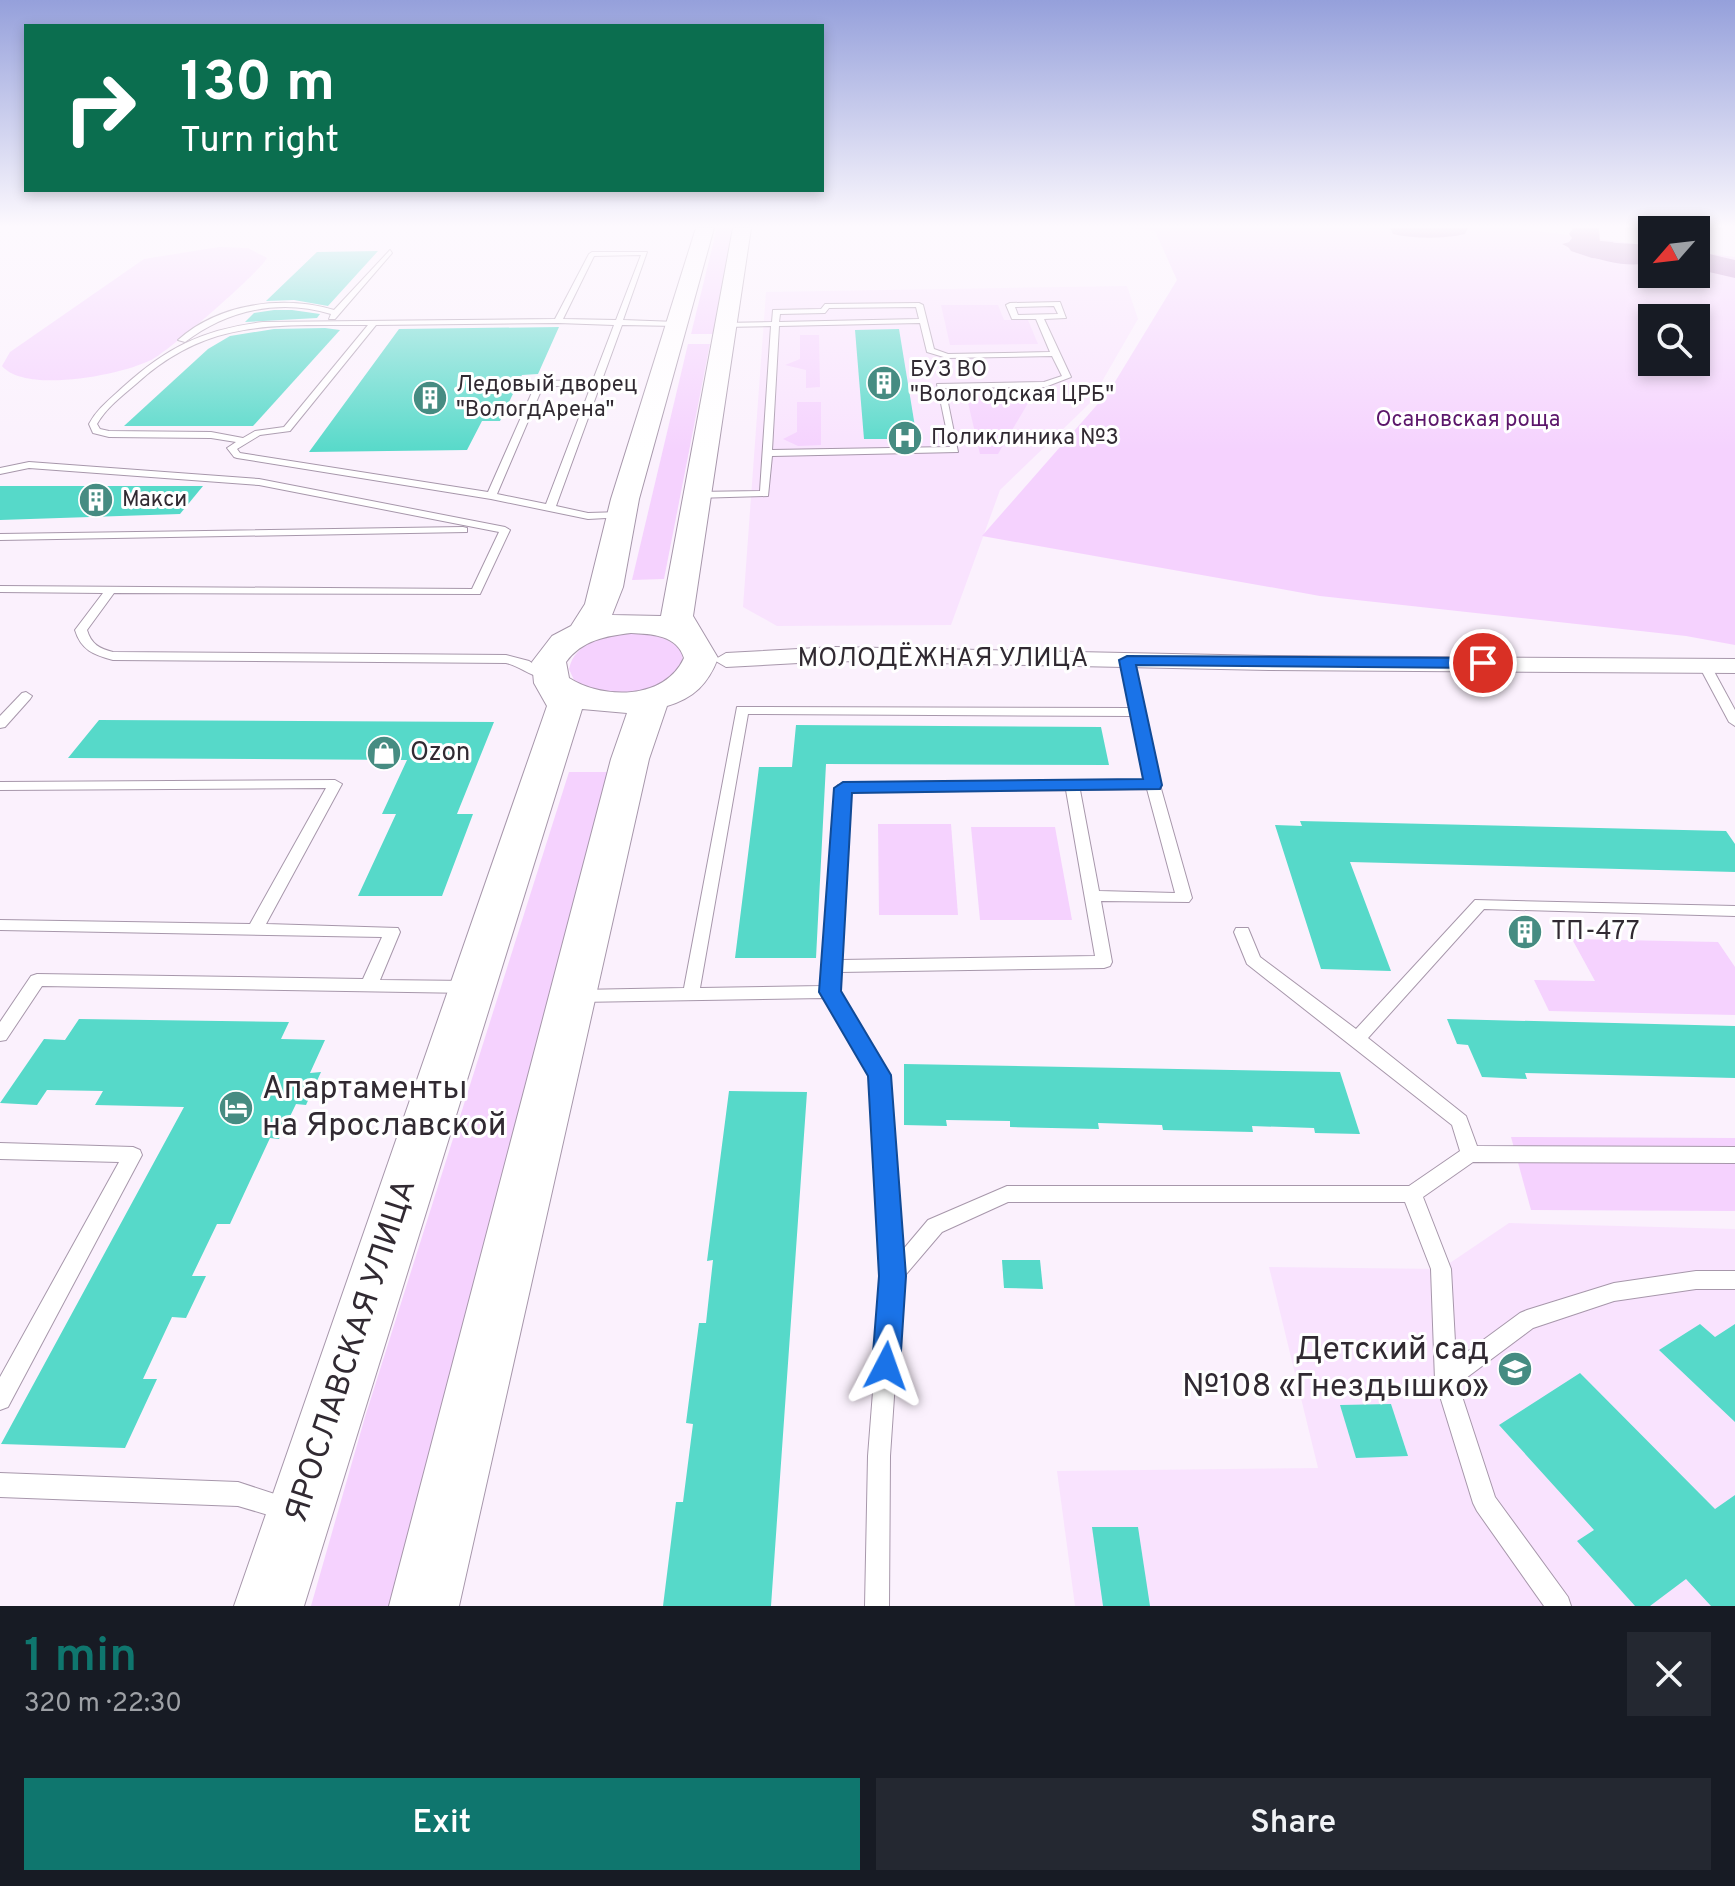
<!DOCTYPE html>
<html lang="en">
<head>
<meta charset="utf-8">
<style>
  :root { --surface:#171b24; --page:#242831; --text:#f1f3f6; --muted:#9ea1a6; --accent:#0f766e }
  body { margin:0; font-family:Overpass,sans-serif; background:var(--page); color:var(--text); height:100vh; display:flex; flex-direction:column; font-size:30px; white-space:nowrap }
  * { box-sizing:border-box; margin:0 }
  p { font-size:26px; color:var(--muted) }
  .icon { flex:none; width:44px; height:44px; fill:none; stroke:currentColor; stroke-width:2; stroke-linecap:round; stroke-linejoin:round }
  .map { position:relative; height:1606px; overflow:hidden }
  .panel { display:flex; flex-direction:column; background:var(--surface); flex:1 }
  .panel>* { flex:none }
  .banner { position:absolute; left:24px; top:24px; width:800px; height:168px; border-radius:0px; box-shadow:0 4px 12px #0003; background:#0b6e4f; color:#fff; overflow:hidden }
  .needle { width:52px; rotate:242deg }
  .fabs { position:absolute; left:1638px; top:216px; display:grid; gap:16px }
  .fabs a { display:grid; place-items:center; width:72px; height:72px; border-radius:0px; background:var(--surface); box-shadow:0 4px 12px #0003; font-size:40px }
  .pin { position:absolute; display:grid; place-items:center; width:68px; height:68px; color:#fff; margin:-34px; border:4px solid #fff; border-radius:50%; box-shadow:0 2px 8px #0007 }
  .me { position:absolute; width:88px; margin:-44px; rotate:4deg; stroke-linejoin:round; filter:drop-shadow(0 0 6px #0008) }
  .turn { display:flex; align-items:center; gap:28px; height:168px; padding:0 24px; font-size:36px }
  .turn .icon { width:104px; height:104px; stroke-width:2.5 }
  .turn b { display:block; font-size:56px; line-height:68px }
  .round { display:grid; place-items:center; flex:none; width:84px; height:84px; border-radius:0px; background:var(--page) }
  .headline { display:flex; align-items:center; justify-content:space-between; height:136px; padding:0 24px }
  h1 { font-size:48px; font-weight:600; line-height:60px; color:var(--accent) }
  .primary-button { display:flex; gap:16px; margin-top:auto; padding:16px 24px }
  .primary-button a { flex:1; height:92px; border-radius:0px; background:var(--accent); color:#fff; font-size:32px; font-weight:600; line-height:92px; text-align:center }
  .primary-button a+a { background:var(--page); color:var(--text) }
  .map>svg:first-child { display:block }
  .built { fill:#f9e3fe }
  .green { fill:#f5d2fe; fill-rule:evenodd }
  .water { fill:#ba82c7 }
  .lines { fill:none; stroke-linecap:round; stroke-linejoin:round }
  .river { fill:#ba82c7; fill-rule:evenodd }
  .building { fill:#56d9c9 }
  .lane-casing { stroke:#a797ab; stroke-width:2 }
  .street-casing { stroke:#a797ab; stroke-width:2 }
  .secondary-casing { stroke:#a797ab; stroke-width:2 }
  .lane { fill:#fff; fill-rule:evenodd }
  .street { fill:#fff; fill-rule:evenodd }
  .secondary { fill:#fff; fill-rule:evenodd }
  .route { fill:#1a73e8; stroke:#114b97; stroke-width:2 }
  .labels { text-anchor:middle; dominant-baseline:central; stroke-width:6; stroke-linejoin:round; paint-order:stroke }
  .far-poi-label { font-size:22px; fill:#312a32; stroke:#fff; text-anchor:start }
  .far-park-label { font-size:22px; fill:#5c166b; stroke:#fff }
  .street-label { font-size:26px; fill:#312a32; stroke:#fff }
  .poi-label { font-size:26px; fill:#312a32; stroke:#fff; text-anchor:start }
  .near-poi-label { font-size:32px; fill:#312a32; stroke:#fff; text-anchor:start }
  .near-street-label { font-size:32px; fill:#312a32; stroke:#fff }
</style>
</head>
<body>
<div class="map">
<svg width="1735" height="1606" viewBox="0 0 1735 1606">
  <rect width="100%" height="100%" fill="#fbf1fd"/>
  <g class="built">
    <polygon points="1127,286 1138,319 1089,404 1000,490 951,625 777,626 743,607 766,292"/>
    <polygon points="1509,1223 1735,1229 1735,1606 1075,1606 1057,1471 1318,1468 1269,1267 1441,1269"/>
  </g>
  <g class="green">
    <polygon points="717,228 735,228 713,334 691,334"/>
    <path d="M1131 228H1514L1652 246V274H1696V252L1735 257V645L1686 636 1320 596 982 536 1110 390 1177 280 1155 231ZM1652 318H1696V362H1652Z"/>
    <path d="M219 247 248 248 267 258C258 274 169 351 151 360 121 375 26 394 2 366L10 352 144 259Z"/>
    <polygon points="941,305 998,305 1004,320 1028,320 1038,344 950,345"/>
    <polygon points="800,335 819,335 820,387 806,388 806,370 785,365 800,359"/>
    <polygon points="688,344 710,344 664,579 632,580"/>
    <polygon points="1034,393 998,454 980,454 966,394"/>
    <polygon points="797,402 821,402 821,445 798,446 783,439 797,432"/>
    <path d="M629 634C648 634 670 635 682 653L683 665C657 694 608 705 574 680L569 669C574 642 606 636 629 634Z"/>
    <polygon points="569,772 613,772 399,1606 311,1606 365,1417"/>
    <polygon points="878,824 951,824 958,915 879,915"/>
    <polygon points="971,827 1055,827 1072,920 980,920"/>
    <polygon points="1572,939 1718,942 1735,967 1735,1015 1549,1011 1534,980 1595,981"/>
    <polygon points="1511,1137 1735,1138 1735,1211 1531,1210"/>
  </g>
  <path class="water" d="M1581 239 1612 242 1652 258V262C1624 270 1587 257 1562 244Z"/>
  <g class="lines">
    <g class="river">
      <path d="M1390 228H1468L1465 234C1444 239 1414 239 1393 234Z"/>
      <polygon points="1573,228 1599,228 1600,242 1652,245 1652,263 1592,258 1571,251 1567,245 1572,238 1569,234"/>
      <polygon points="1696,251 1735,260 1735,278 1696,269"/>
    </g>
  </g>
  <g class="building">
    <polygon points="378,251 328,306 294,300 266,301 317,252"/>
    <polygon points="274,310 292,310 320,314 317,318 245,322 254,313"/>
    <polygon points="559,327 538,374 522,375 500,421 482,421 467,450 309,452 399,329"/>
    <polygon points="325,328 340,330 253,426 124,426 208,349 230,336 274,329"/>
    <polygon points="899,329 917,439 864,439 855,330"/>
    <polygon points="0,486 203,486 180,514 0,520"/>
    <polygon points="99,720 494,722 457,814 473,814 442,896 358,896 396,814 382,814 407,760 68,758"/>
    <polygon points="796,725 1101,727 1109,765 826,764 816,958 735,958 759,767 792,767"/>
    <polygon points="1300,821 1726,831 1735,844 1735,872 1350,862 1391,971 1321,969 1275,825 1302,826"/>
    <polygon points="79,1019 289,1022 281,1039 325,1040 310,1073 321,1072 306,1105 296,1104 279,1139 270,1138 230,1224 217,1224 192,1276 206,1276 186,1318 172,1317 143,1379 157,1379 125,1448 1,1444 184,1107 95,1105 103,1091 47,1090 37,1105 0,1103 44,1039 65,1040"/>
    <polygon points="1447,1019 1735,1026 1735,1078 1525,1073 1527,1079 1482,1077 1468,1045 1457,1044"/>
    <polygon points="904,1064 1340,1072 1360,1134 1315,1133 1314,1128 1252,1126 1253,1132 1163,1130 1162,1125 1098,1123 1099,1129 1010,1127 1010,1121 946,1120 947,1126 904,1125"/>
    <polygon points="729,1091 807,1092 771,1606 663,1606 676,1502 683,1502 693,1424 686,1423 699,1323 706,1323 713,1260 707,1261"/>
    <polygon points="1002,1260 1040,1260 1043,1289 1004,1288"/>
    <polygon points="1700,1324 1715,1337 1735,1324 1735,1422 1659,1350"/>
    <polygon points="1580,1373 1715,1509 1735,1495 1735,1606 1711,1606 1686,1579 1650,1606 1635,1606 1577,1541 1594,1530 1499,1425"/>
    <polygon points="1391,1404 1408,1456 1356,1458 1340,1405"/>
    <polygon points="1092,1527 1138,1527 1150,1606 1103,1606"/>
  </g>
  <g class="lines">
    <g class="lane-casing">
      <g id="lane">
        <path d="M390 250 392 253 335 319H329L331 314C280 298 227 310 185 342L178 340C219 303 283 295 334 310Z"/>
        <path d="M592 252H647L623 320 677 322 681 324 677 326 622 325 556 506 588 513 621 512 625 513V517L588 519 491 499 237 458 234 457 227 448 236 442 211 438 109 437 93 433 89 424C97 409 110 399 123 387 167 347 204 329 263 322L555 319 589 254ZM641 255 616 320 563 319 594 256ZM558 323 614 325 593 380 537 381 488 492 240 453 237 449 260 435 290 431 376 325ZM368 325 284 427 255 431 243 438 211 432 109 431 100 429 97 424C106 408 122 396 136 384 209 317 276 326 368 325ZM543 386H591L546 504 497 494Z"/>
        <path d="M1060 302 1066 318 1044 319 1071 377 1045 387 945 388 958 452 772 456 768 496 695 498 690 495 695 492 760 491 771 326 724 327H721V323L772 322 773 310 821 309 825 304 919 303 923 305 934 349 948 354 1050 352 1036 319H1012L1006 305 1010 303ZM1054 306 1058 314 1018 315 1015 307ZM916 307 919 319 779 322 780 314 825 313 829 308ZM920 323 927 352 947 358 1052 356 1062 376 1044 382 937 384 950 447 772 450 779 326Z"/>
        <path d="M29 462 259 479 505 527 510 530 480 594 114 593 87 630C91 644 100 649 113 652L506 655 529 661 552 676 550 679C536 680 520 666 506 663L113 660C94 655 81 650 75 630L103 593 0 592V586L472 589 499 532 259 485 29 468 0 474V468Z"/>
        <polygon points="463,527 467,528 467,532 0,540 0,534"/>
        <path d="M1127 656 1133 660 1160 785 1192 898 1189 902 1101 901 1112 962 1110 966 1104 968 839 972 838 992 889 1075 901 1252 928 1220 1007 1186H1409L1460 1151 1452 1125 1247 964 1234 932 1236 928H1248L1260 957 1356 1029 1475 900 1735 906V916L1484 909 1368 1038 1466 1116 1477 1146 1735 1147V1163L1473 1162 1423 1197 1451 1269 1456 1360 1520 1313 1527 1310 1614 1283 1696 1271H1735V1289H1696L1614 1301 1533 1328 1458 1384 1495 1497 1568 1597 1571 1606H1544L1477 1511 1473 1503 1435 1380 1431 1269 1405 1202H1008L942 1232 902 1279 890 1456 889 1606H865L868 1456 882 1276 871 1076 825 998 578 1002 572 1000 570 996 572 992 578 990 684 988 737 707 1131 708 1121 660ZM748 714 1132 716 1145 781 838 785 836 788 822 986 700 988ZM1147 789 1175 893 1099 891 1080 790ZM1066 790 1095 956 840 960 850 792Z"/>
        <polygon points="1704,660 1710,664 1735,710 1735,726 1729,722 1698,664"/>
        <polygon points="26,692 32,696 30,699 5,727 0,728 0,716 22,693"/>
        <polygon points="335,780 342,784 266,924 398,928 400,932 380,980 469,981 475,983 477,987 475,991 469,993 42,986 6,1040 0,1041 0,1022 31,976 37,974 363,979 382,937 0,930 0,920 250,924 326,788 0,790 0,782"/>
        <polygon points="0,1143 133,1147 140,1150 142,1155 8,1407 0,1410 0,1377 119,1162 0,1159"/>
        <polygon points="0,1473 238,1482 293,1500 297,1508 293,1516 285,1520 238,1506 0,1497"/>
      </g>
    </g>
    <g class="street-casing">
      <polygon id="street" points="835,647 1269,656 1735,659 1735,673 1269,670 835,661 726,667 714,660 726,653"/>
    </g>
    <g class="secondary-casing">
      <path id="secondary" d="M696 228H714L639 499 623 587 612 615 661 616 733 228H751L693 616 718 658C708 684 694 698 667 706L649 759 459 1606H389L611 759 627 713 582 709 304 1606H234L547 706 534 683 532 662 552 636 571 626 585 604 611 499ZM631 633C652 634 677 635 684 658 665 700 604 700 569 678L566 662C582 640 606 636 631 633Z"/>
    </g>
    <use href="#lane" class="lane"/>
    <use href="#street" class="street"/>
    <use href="#secondary" class="secondary"/>
  </g>
  <linearGradient id="sky" x2="0" y2="1"><stop stop-color="#95a0db"/><stop offset="0.5" stop-color="#fdf9fe"/><stop offset="1" stop-color="#fdf9fe" stop-opacity="0"/></linearGradient>
  <rect width="1735" height="453" fill="url(#sky)"/>
  <polygon class="route" points="1127,656 1483,658 1490,663 1483,668 1136,665 1162,785 1160,789 852,793 841,991 891,1075 906,1276 900,1366 896,1375 886,1379 876,1375 872,1366 879,1276 868,1076 819,992 834,788 843,782 1143,779 1119,660"/>
  <defs>
    <g id="building-disc" transform="scale(1.8)"><circle r="9.5" fill="#468c82" stroke="#fff"/><path d="M-4-6H4V6H1V3H-1V6H-4ZM-2.5-4.3h1.7v1.8h-1.7ZM.8-4.3h1.7v1.8H.8ZM-2.5-1h1.7V.8h-1.7ZM.8-1h1.7V.8H.8Z" fill="#fff"/></g>
    <g id="hospital-disc" transform="scale(1.8)"><circle r="9.5" fill="#468c82" stroke="#fff"/><path d="M-5-5h3v3.5h4V-5h3V5h-3V1.5h-4V5h-3Z" fill="#fff"/></g>
    <g id="shop-disc" transform="scale(1.8)"><circle r="9.5" fill="#468c82" stroke="#fff"/><path d="M-5-2.5h2.3a2.7 3.5 0 0 1 5.4 0H5L5.5 6h-11ZM-1.5-2.5h3a1.5 2.3 0 0 0-3 0Z" fill="#fff"/></g>
    <g id="hotel-disc" transform="scale(1.8)"><circle r="9.5" fill="#468c82" stroke="#fff"/><path d="M-6-4.5h1.5V1H6V5H4.5V3h-9V5H-6ZM-4 0a1.8 1.8 0 1 1 3.6 0ZM.5 0V-2.5h3Q6-2.5 6 0Z" fill="#fff"/></g>
    <g id="school-disc" transform="scale(1.8)"><circle r="9.5" fill="#468c82" stroke="#fff"/><path d="M0-5L7-2L0 1L-7-2ZM-4 1L0 2.5L4 1V4Q0 6-4 4Z" fill="#fff"/></g>
  </defs>
  <g fill-rule="evenodd">
    <use href="#building-disc" x="884" y="383"/>
    <use href="#building-disc" x="430" y="398"/>
    <use href="#hospital-disc" x="905" y="438"/>
    <use href="#building-disc" x="96" y="500"/>
    <use href="#shop-disc" x="384" y="753"/>
    <use href="#building-disc" x="1525" y="932"/>
    <use href="#hotel-disc" x="236" y="1108"/>
    <use href="#school-disc" x="1515" y="1369"/>
  </g>
  <g class="labels">
    <g class="far-poi-label">
      <text x="910" y="370">БУЗ ВО<tspan x="910" dy="25">"Вологодская ЦРБ"</tspan></text>
      <text x="456" y="385">Ледовый дворец<tspan x="456" dy="25">"ВологдАрена"</tspan></text>
      <text x="931" y="438">Поликлиника №3</text>
      <text x="122" y="500">Макси</text>
    </g>
    <g class="far-park-label">
      <text x="1468" y="420">Осановская роща</text>
    </g>
    <g class="street-label">
      <text x="943" y="659">МОЛОДЁЖНАЯ УЛИЦА</text>
    </g>
    <g class="poi-label">
      <text x="410" y="753">Ozon</text>
      <text x="1551" y="932">ТП-477</text>
    </g>
    <g class="near-poi-label">
      <text x="262" y="1090">Апартаменты<tspan x="262" dy="37">на Ярославской</tspan></text>
      <text x="1489" y="1351" text-anchor="end">Детский сад<tspan x="1489" dy="37">№108 «Гнездышко»</tspan></text>
    </g>
    <g class="near-street-label">
      <text transform="translate(352 1351) rotate(-72)">ЯРОСЛАВСКАЯ УЛИЦА</text>
    </g>
  </g>
</svg>
<div class="fabs">
<a><svg class="needle" viewBox="-14 -14 28 28"><path d="M0-13l5 13h-10z" fill="#e53935"/><path d="M0 13l5-13h-10z" fill="#9ea1a6"/></svg></a>
<a><svg class="icon" aria-label="search" viewBox="0 0 24 24"><circle cx="10" cy="10" r="6"/><path d="M15 15l6 6"/></svg></a>
</div>
<div class="pin" style="left:1483px;top:663px;background:#d93025"><svg class="icon" aria-label="arrive" viewBox="0 0 24 24"><path d="M6 21V4h12l-3 4 3 4H6"/></svg></div>
<svg class="me" style="left:886px;top:1366px" viewBox="-20 -20 40 40"><path d="M0-17L14 15 0 8-14 15z" fill="#1a73e8" stroke="#fff" stroke-width="4"/></svg>
<div class="banner">
<div class="turn"><svg class="icon" aria-label="right" viewBox="0 0 24 24"><path d="M7 20v-9h11M14 6l5 5-5 5"/></svg><div><b>130 m</b>Turn right</div></div>
</div>
</div>
<section class="panel">
<div class="headline"><div><h1>1 min</h1><p>320 m · 22:30</p></div><a class="round"><svg class="icon" aria-label="close" viewBox="0 0 24 24"><path d="M6 6l12 12M18 6L6 18"/></svg></a></div>
<div class="primary-button"><a>Exit</a><a>Share</a></div>
</section>
</body>
</html>
